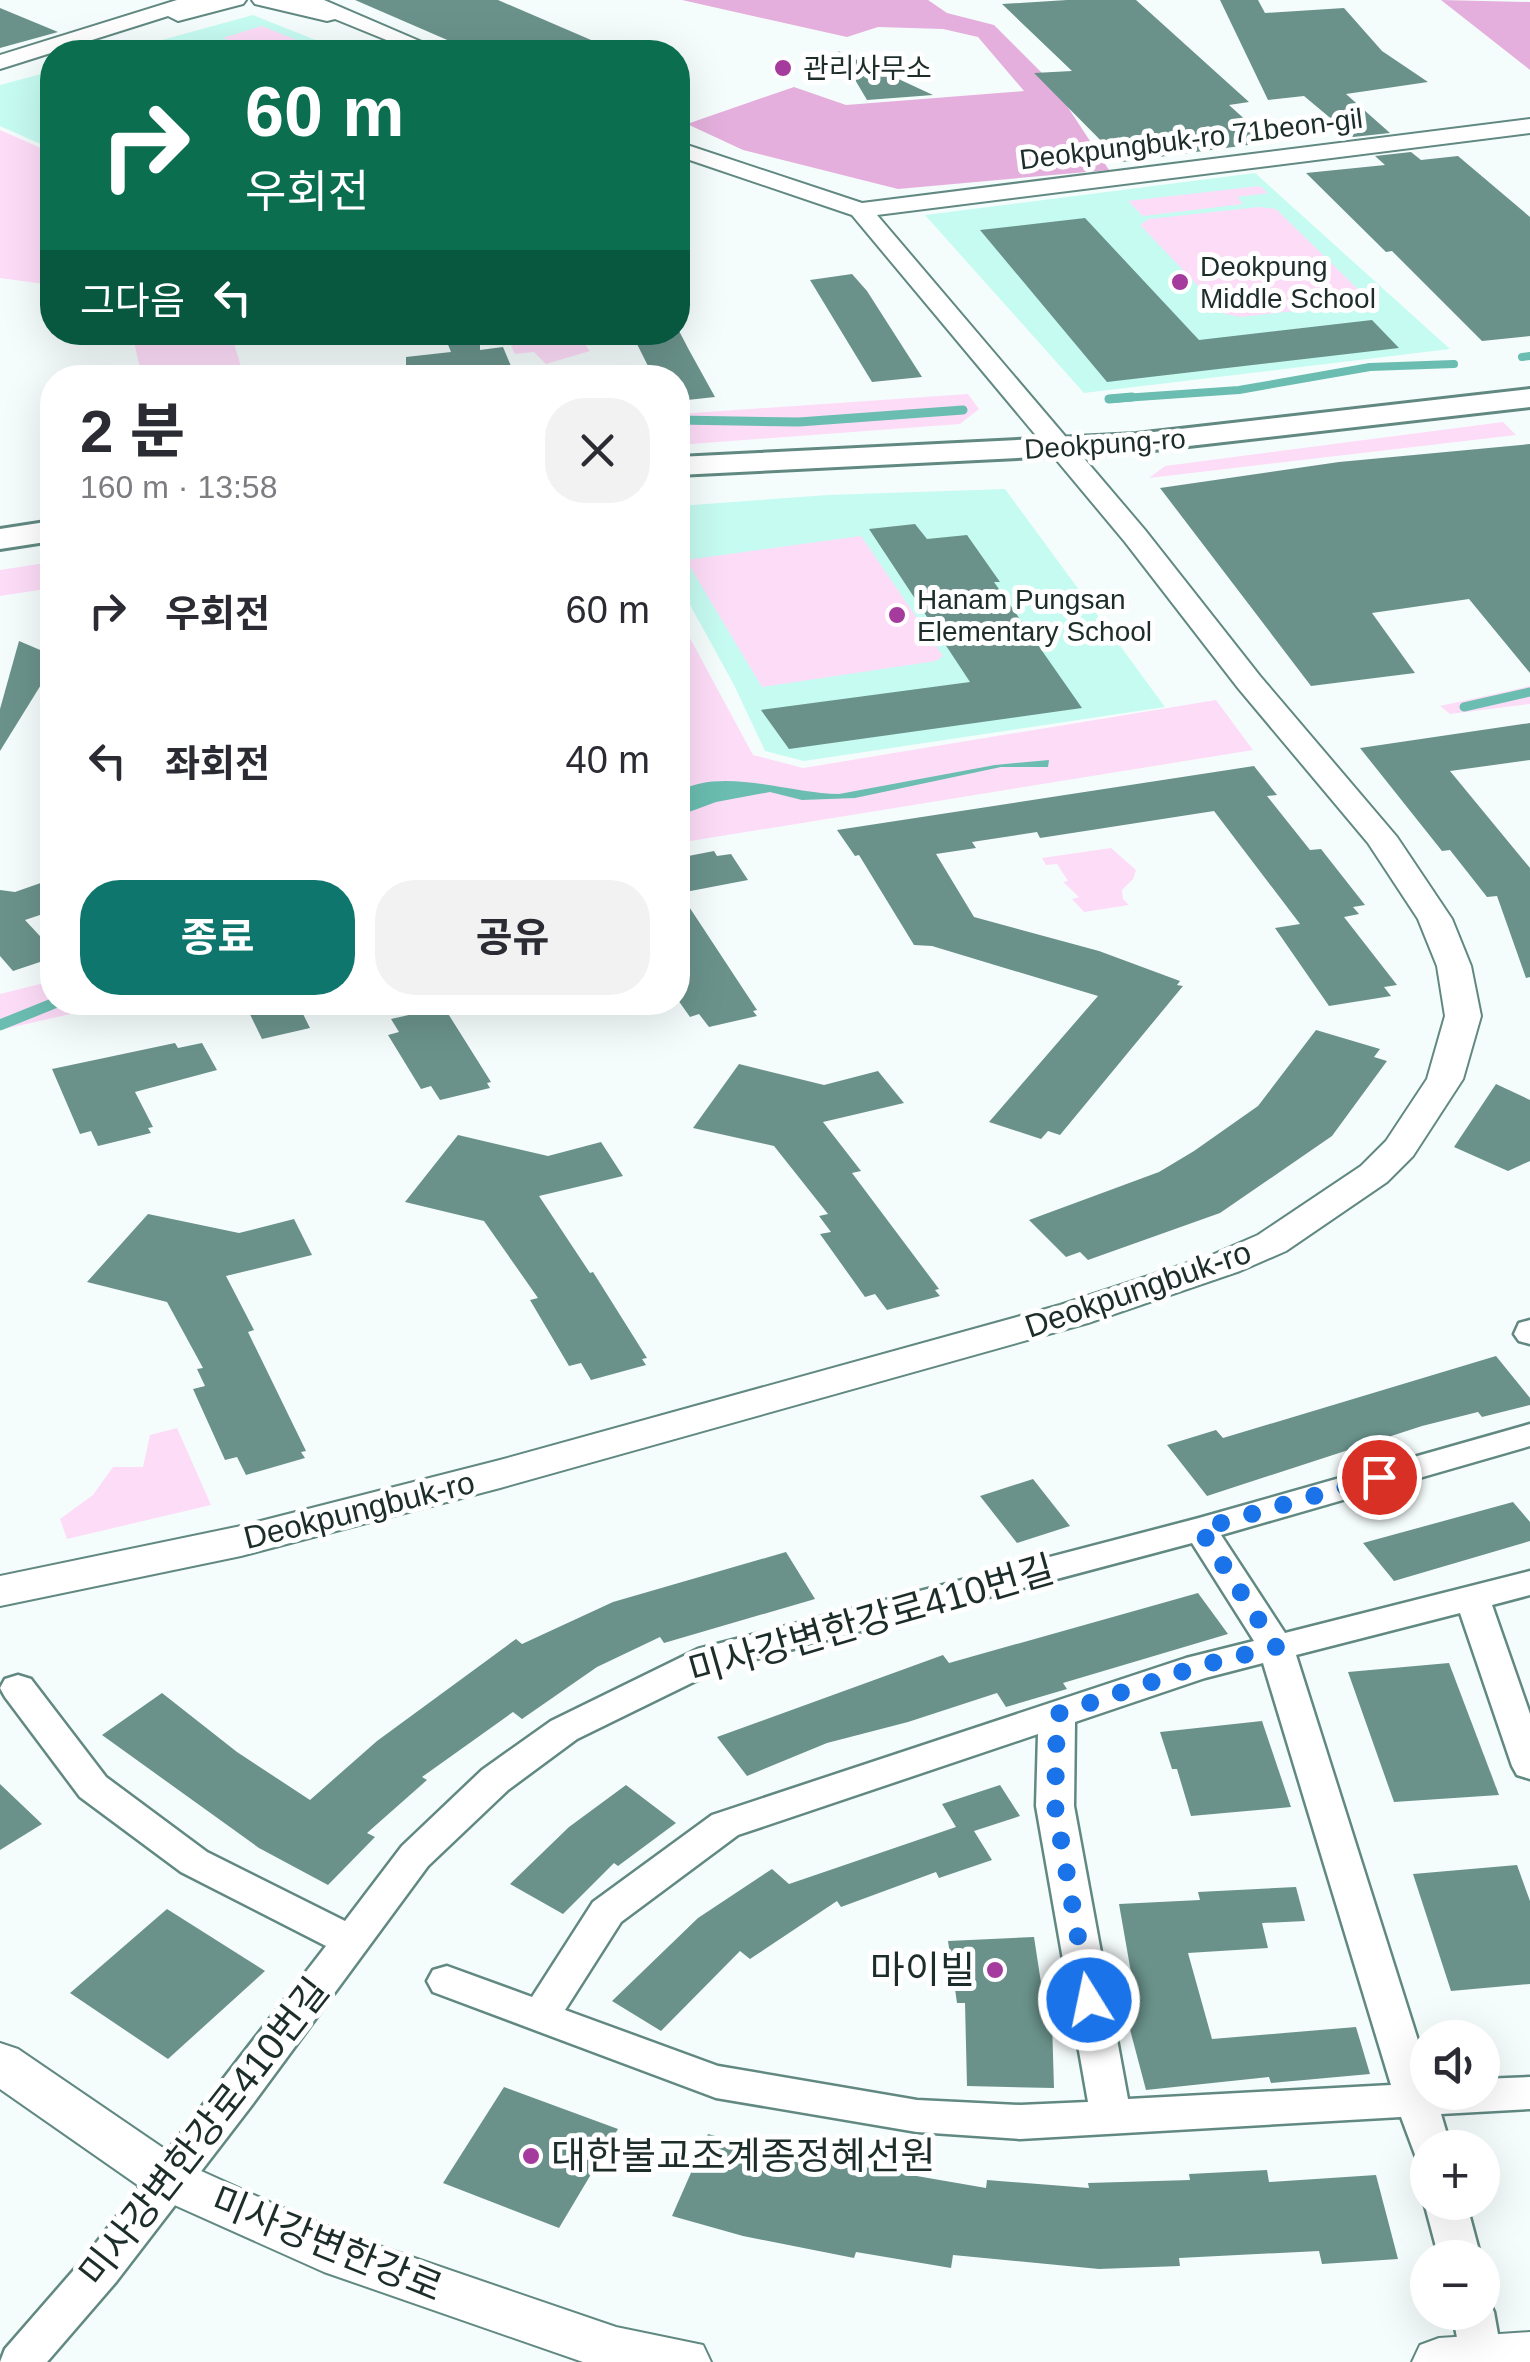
<!DOCTYPE html>
<html lang="ko">
<head>
<meta charset="utf-8">
<style>
  :root { --surface:#fff; --page:#f2f2f3; --text:#2b2b33; --muted:#7c7c81; --accent:#0f766e }
  body { margin:0; font-family:Helvetica,"Noto Sans KR",sans-serif; background:var(--page); color:var(--text); height:100vh; display:flex; flex-direction:column; font-size:38px; white-space:nowrap }
  * { box-sizing:border-box; margin:0 }
  p { font-size:32px; color:var(--muted) }
  .icon { flex:none; width:55px; height:55px; fill:none; stroke:currentColor; stroke-width:2; stroke-linecap:round; stroke-linejoin:round }
  .map { position:relative; flex:1; overflow:hidden }
  .drawer { position:absolute; left:40px; top:365px; width:650px; height:650px; display:flex; flex-direction:column; background:var(--surface); border-radius:40px; box-shadow:0 10px 40px #0002 }
  .drawer>* { flex:none }
  .hud { position:absolute; left:40px; top:40px; width:650px; height:305px; border-radius:40px; box-shadow:0 10px 40px #0002; background:#0b6e4f; color:#fff; overflow:hidden }
  .controls { position:absolute; left:1410px; top:2020px; display:grid; gap:20px }
  .controls a { display:grid; place-items:center; width:90px; height:90px; border-radius:50%; background:var(--surface); box-shadow:0 10px 40px #0002; font-size:50px }
  .pin { position:absolute; display:grid; place-items:center; width:85px; height:85px; color:#fff; margin:-42px; border:5px solid #fff; border-radius:50%; box-shadow:0 2px 10px #0007 }
  .me { position:absolute; width:110px; margin:-55px; rotate:350deg; stroke-linejoin:round; filter:drop-shadow(0 0 8px #0008) }
  .turn { display:flex; align-items:center; gap:35px; height:210px; padding:0 40px; font-size:45px }
  .turn .icon { width:130px; height:130px; stroke-width:2.5 }
  .turn b { display:block; font-size:70px; line-height:85px }
  .then { display:flex; align-items:center; height:95px; padding:0 40px; background:#0003; gap:20px; font-size:38px }
  .round { display:grid; place-items:center; flex:none; width:105px; height:105px; border-radius:40px; background:var(--page) }
  .headline { display:flex; align-items:center; justify-content:space-between; height:170px; padding:0 40px }
  h1 { font-size:60px; font-weight:700; line-height:75px }
  .cta { display:flex; gap:20px; margin-top:auto; padding:20px 40px }
  .cta a { flex:1; height:115px; border-radius:40px; background:var(--accent); color:#fff; font-size:40px; font-weight:700; line-height:115px; text-align:center }
  .cta a+a { background:var(--page); color:var(--text) }
  ul { padding:0; list-style:none }
  li { display:flex; align-items:center; gap:30px; height:150px; padding:0 40px }
  li div { flex:1 }
  li b { display:block; font-size:38px }
  li em { font-style:normal }
  .map>svg:first-child { display:block }
  .built { fill:#c6fbf1 }
  .green { fill:#fddcf8 }
  .forest { fill:#e4afdc }
  .water { fill:#6abdb0 }
  .lines { fill:none; stroke-linecap:round; stroke-linejoin:round }
  .stream-far2 { stroke:#6abdb0; stroke-width:8 }
  .stream-far1 { stroke:#6abdb0; stroke-width:9 }
  .stream { stroke:#6abdb0; stroke-width:11 }
  .building { fill:#6a928b }
  .minor-casing { stroke:#618981; stroke-width:5 }
  .tertiary-casing { stroke:#618981; stroke-width:4 }
  .secondary-casing { stroke:#618981; stroke-width:6 }
  .minor { fill:#fff; fill-rule:evenodd }
  .tertiary { fill:#fff; fill-rule:evenodd }
  .secondary { fill:#fff; fill-rule:evenodd }
  .route { stroke:#1a73e8; stroke-width:18; stroke-dasharray:0 32.4 }
  .poi-dot { fill:#a53b9c; stroke:#fff; stroke-width:4 }
  .labels { text-anchor:middle; dominant-baseline:central; stroke-width:10; stroke-linejoin:round; paint-order:stroke }
  .far-poi-label { font-size:28px; fill:#1c2d2a; stroke:#fff; text-anchor:start }
  .far-street-label { font-size:28px; fill:#1c2d2a; stroke:#fff }
  .street-label { font-size:32px; fill:#1c2d2a; stroke:#fff }
  .near-street-label { font-size:38px; fill:#1c2d2a; stroke:#fff }
  .near-poi-label { font-size:38px; fill:#1c2d2a; stroke:#fff; text-anchor:end }
</style>
</head>
<body>
<div class="map">
<svg width="1530" height="2362" viewBox="0 0 1530 2362">
  <rect width="100%" height="100%" fill="#f5fdfc"/>
  <g class="built">
    <polygon points="253,15 346,52 118,52"/>
    <polygon points="52,71 52,149 0,126 0,85"/>
    <polygon points="1255,173 1450,349 1084,393 925,215"/>
    <polygon points="1005,489 1165,707 804,761 765,751 734,685 678,583 678,506 828,495"/>
  </g>
  <g class="green">
    <path d="M262 26 316 48C283 58 254 51 223 38Z"/>
    <polygon points="0,130 52,153 52,285 0,278"/>
    <polygon points="1260,186 1268,193 1237,197 1243,204 1143,216 1128,201"/>
    <polygon points="1259,207 1276,209 1368,299 1364,303 1241,317 1225,314 1140,225 1149,219"/>
    <polygon points="132,333 231,333 244,377 142,377"/>
    <polygon points="454,333 568,333 590,341 586,346 590,351 546,364 534,352 515,354 509,341 471,342"/>
    <polygon points="968,394 979,409 960,424 678,445 678,414"/>
    <polygon points="1503,422 1516,435 1149,478 1165,466"/>
    <polygon points="861,536 943,656 936,661 762,687 686,560"/>
    <polygon points="52,562 52,588 0,596 0,570"/>
    <polygon points="678,616 753,755 803,768 1216,700 1253,750 678,843"/>
    <polygon points="1530,686 1530,704 1450,714 1440,706"/>
    <polygon points="1111,848 1136,870 1133,879 1122,890 1123,899 1129,905 1084,912 1072,899 1079,897 1063,882 1068,881 1057,864 1046,865 1042,858"/>
    <polygon points="52,981 52,1002 119,1003 0,1030 0,994"/>
    <polygon points="177,1428 211,1505 67,1539 60,1519 93,1495 113,1467 143,1467 150,1435"/>
  </g>
  <g class="forest">
    <polygon points="682,0 928,0 947,13 994,25 1052,83 1109,170 898,189 743,150 687,124 794,87 846,105 1024,91 978,37 943,29 878,27 847,37"/>
    <polygon points="1441,0 1530,2 1530,70 1525,66"/>
  </g>
  <path class="water" d="M1049 760 1048 767H1001L855 798 802 800 770 792 716 802 689 812 678 810V792C721 766 791 794 839 794L995 765Z"/>
  <g class="lines">
    <g class="stream-far2">
      <polyline points="1522,357 1530,356"/>
      <polyline points="1109,399 1239,390 1370,367 1454,364"/>
    </g>
    <g class="stream-far1">
      <polyline points="1109,399 1132,397"/>
      <polyline points="678,420 799,422 963,410"/>
      <polyline points="1464,707 1530,692"/>
    </g>
    <polyline class="stream" points="0,1025 57,1002"/>
  </g>
  <g class="building">
    <polygon points="355,0 498,0 619,52 475,52"/>
    <polygon points="1067,0 1136,0 1249,102 1229,105 1270,142 1122,162 1034,73 1072,71 1002,4"/>
    <polygon points="1220,0 1258,0 1265,13 1344,8 1382,51 1428,82 1346,94 1390,133 1353,137 1304,96 1268,100"/>
    <polygon points="0,8 58,32 0,48"/>
    <polygon points="838,51 933,95 867,100"/>
    <polygon points="1411,152 1421,160 1458,156 1530,217 1530,336 1482,341 1392,251 1386,252 1306,173 1385,165 1375,156"/>
    <polygon points="1085,218 1199,340 1372,320 1399,348 1107,382 980,230"/>
    <polygon points="852,274 867,291 922,377 872,382 810,280"/>
    <polygon points="678,329 689,350 715,397 678,401 678,378 654,378 631,332 678,332"/>
    <polygon points="443,332 480,332 480,350 503,347 516,378 406,378 406,357 451,352"/>
    <polygon points="1530,444 1530,673 1469,599 1372,613 1415,673 1311,686 1160,488 1339,462"/>
    <polygon points="915,524 927,539 967,535 1000,582 994,582 1082,708 789,749 761,710 970,682 869,529"/>
    <polygon points="19,641 52,655 52,667 0,751 0,709"/>
    <polygon points="1530,723 1530,760 1450,771 1530,868 1530,977 1526,978 1497,896 1487,897 1450,850 1442,851 1360,748"/>
    <polygon points="1254,766 1277,795 1267,796 1310,850 1321,849 1365,905 1353,907 1359,914 1344,917 1397,985 1384,987 1391,996 1329,1006 1275,928 1300,924 1214,811 1040,838 1037,832 972,842 976,848 936,854 974,917 1099,951 1180,981 1177,985 1183,986 1060,1135 1048,1131 1041,1139 989,1122 1098,996 932,946 914,945 859,855 855,856 837,830"/>
    <polygon points="714,851 717,856 731,854 748,880 680,893 757,1010 753,1011 757,1016 709,1027 699,1014 690,1017 678,1000 678,858"/>
    <polygon points="52,879 52,911 25,920 52,949 52,958 13,971 0,956 0,890 15,892"/>
    <polygon points="244,1002 297,1002 310,1028 262,1039"/>
    <polygon points="440,1008 447,1012 491,1082 487,1083 490,1088 440,1100 431,1086 421,1089 388,1035 399,1032 391,1019"/>
    <polygon points="1316,1030 1380,1049 1374,1057 1387,1061 1332,1136 1220,1213 1088,1260 1080,1252 1066,1257 1029,1220 1159,1172 1194,1151 1258,1106"/>
    <polygon points="175,1043 178,1048 202,1043 217,1070 135,1092 153,1127 148,1128 151,1133 98,1146 91,1131 80,1134 52,1069"/>
    <polygon points="739,1064 824,1085 878,1071 904,1103 823,1122 861,1171 852,1173 939,1289 935,1290 940,1296 887,1310 875,1294 865,1297 820,1234 831,1232 819,1216 828,1214 774,1146 693,1128"/>
    <polygon points="1496,1084 1530,1100 1530,1161 1508,1171 1454,1147"/>
    <polygon points="458,1135 548,1156 601,1142 623,1176 539,1196 590,1273 593,1272 647,1358 642,1359 646,1365 591,1380 581,1363 569,1366 530,1300 538,1298 484,1221 405,1202"/>
    <polygon points="148,1214 239,1233 294,1219 312,1255 226,1276 254,1330 248,1332 306,1451 301,1452 305,1458 246,1475 237,1457 225,1460 193,1389 205,1386 197,1369 203,1368 167,1302 87,1282"/>
    <polygon points="1496,1356 1530,1398 1530,1405 1482,1417 1478,1412 1422,1426 1207,1496 1167,1445 1216,1430 1223,1438"/>
    <polygon points="1033,1479 1070,1526 1017,1543 980,1496"/>
    <polygon points="1513,1502 1530,1522 1530,1541 1394,1581 1363,1543"/>
    <polygon points="786,1552 815,1599 664,1643 660,1637 597,1667 522,1719 513,1712 422,1777 427,1780 367,1833 375,1837 328,1885 259,1848 102,1735 162,1693 237,1752 310,1800 377,1741 516,1639 522,1644 613,1602"/>
    <polygon points="1198,1593 1228,1634 1063,1683 1067,1689 1006,1707 997,1693 908,1722 827,1743 747,1776 717,1737 943,1655 949,1663"/>
    <polygon points="1449,1663 1499,1795 1394,1802 1348,1672"/>
    <polygon points="1262,1721 1291,1807 1191,1816 1177,1769 1172,1769 1160,1732"/>
    <polygon points="0,1784 42,1824 0,1850"/>
    <polygon points="626,1785 676,1823 618,1866 614,1863 563,1914 510,1884 569,1827"/>
    <polygon points="1000,1785 1020,1816 974,1831 992,1860 939,1878 936,1872 841,1907 837,1901 750,1959 740,1951 661,2031 612,2001 698,1918 772,1869 789,1884 956,1827 942,1804"/>
    <polygon points="1517,1865 1530,1901 1530,1984 1451,1991 1413,1874"/>
    <polygon points="1296,1887 1305,1921 1262,1923 1268,1948 1188,1953 1212,2039 1356,2027 1370,2074 1271,2083 1269,2077 1146,2090 1123,2003 1136,2001 1119,1904 1200,1900 1198,1892"/>
    <polygon points="167,1909 265,1971 168,2059 70,1993"/>
    <polygon points="1034,1937 1047,2022 1052,2022 1054,2088 967,2086 965,2003 957,2003 948,1941"/>
    <polygon points="504,2087 618,2129 559,2228 443,2183"/>
    <polygon points="708,2134 772,2151 986,2188 987,2180 1089,2188 1088,2183 1190,2180 1189,2174 1267,2170 1269,2182 1376,2175 1398,2259 1322,2264 1319,2251 1179,2258 1180,2266 1099,2269 953,2255 951,2268 856,2252 854,2258 743,2236 672,2216"/>
  </g>
  <g class="lines">
    <g class="minor-casing">
      <g id="minor">
        <polygon points="1530,1320 1530,1344 1519,1341 1514,1334 1519,1323"/>
        <path d="M1530 1424V1446L1221 1535 1285 1633 1530 1571V1595L1492 1605 1530 1714V1779L1517 1775 1512 1766 1460 1613 1296 1655 1428 2072V2092H1482V2079L1530 2077V2109L1441 2114 1451 2148H1428V2164L1417 2160 1401 2117 1020 2139 917 2132 716 2098 433 1992 427 1981 433 1970 447 1966 532 1997 593 1902 712 1815 1186 1658 1254 1641 1192 1543 722 1668 577 1739 508 1790 428 1866 252 2105 116 2282 47 2362H0L5 2349 86 2256 326 1946 181 1872 80 1797 5 1697 0 1688 5 1679 18 1675 31 1679 106 1777 207 1852 345 1921 402 1846 482 1770 551 1721 698 1649 1199 1518ZM1263 1663 1391 2085 1128 2099 1074 1806 1075 1722 1205 1678ZM1038 1734 1036 1806 1088 2102 1020 2105 917 2100 718 2066 565 2010 621 1922 738 1835Z"/>
        <polygon points="1428,2195 1428,2202 1466,2202 1481,2258 1439,2258 1424,2202"/>
        <polygon points="1482,2297 1488,2299 1494,2312 1503,2362 1463,2362 1461,2358 1452,2312 1482,2312"/>
      </g>
    </g>
    <g class="tertiary-casing">
      <g id="tertiary">
        <polygon points="177,0 246,0 243,4 178,21 168,16 0,69 0,55"/>
        <polygon points="252,0 324,0 445,52 416,52 335,19 327,21 255,4"/>
        <polygon points="1530,119 1530,133 877,215 1145,530 1260,676 1397,837 1452,919 1471,966 1481,1016 1463,1079 1413,1156 1387,1182 1286,1251 1240,1271 1088,1323 500,1488 241,1556 0,1606 0,1576 241,1526 500,1460 1060,1305 1212,1255 1258,1235 1361,1166 1386,1141 1427,1079 1445,1016 1437,966 1418,919 1368,843 1238,688 1125,542 852,215 678,156 678,142 862,203"/>
        <polygon points="0,2043 18,2049 188,2165 276,2205 359,2239 616,2327 703,2345 711,2362 583,2362 324,2272 152,2195 0,2089"/>
        <polygon points="1530,2332 1530,2362 1412,2362 1420,2345 1439,2338"/>
      </g>
    </g>
    <g class="secondary-casing">
      <g id="secondary">
        <polygon points="1530,389 1530,407 1136,452 678,475 678,457 1136,434"/>
        <polygon points="52,521 52,541 0,549 0,529"/>
      </g>
    </g>
    <use href="#minor" class="minor"/>
    <use href="#tertiary" class="tertiary"/>
    <use href="#secondary" class="secondary"/>
  </g>
  <g class="lines">
    <polyline class="route" points="1089,2000 1055,1806 1057,1714 1199,1666 1276,1647 1200,1529 1379,1477"/>
  </g>
  <g class="poi-dot">
    <circle cx="783" cy="68" r="10"/>
    <circle cx="1180" cy="282" r="10"/>
    <circle cx="897" cy="615" r="10"/>
    <circle cx="995" cy="1970" r="10"/>
    <circle cx="531" cy="2156" r="10"/>
  </g>
  <g class="labels">
    <g class="far-poi-label">
      <text x="803" y="68">관리사무소</text>
      <text x="1200" y="266">Deokpung<tspan x="1200" dy="32">Middle School</tspan></text>
      <text x="917" y="599">Hanam Pungsan<tspan x="917" dy="32">Elementary School</tspan></text>
    </g>
    <g class="far-street-label">
      <text transform="translate(1191 139) rotate(-7)">Deokpungbuk-ro 71beon-gil</text>
      <text transform="translate(1105 444) rotate(-4)">Deokpung-ro</text>
    </g>
    <g class="street-label">
      <text transform="translate(1138 1289) rotate(-19)">Deokpungbuk-ro</text>
      <text transform="translate(359 1510) rotate(-14)">Deokpungbuk-ro</text>
    </g>
    <g class="near-street-label">
      <text transform="translate(871 1620) rotate(-16)">미사강변한강로410번길</text>
      <text transform="translate(204 2132) rotate(-52)">미사강변한강로410번길</text>
      <text transform="translate(327 2244) rotate(22)">미사강변한강로</text>
    </g>
    <g class="near-poi-label">
      <text x="975" y="1970">마이빌</text>
      <text x="551" y="2156" text-anchor="start">대한불교조계종정혜선원</text>
    </g>
  </g>
</svg>
<div class="controls">
<a><svg class="icon" aria-label="sound" viewBox="0 0 24 24"><path d="M4 9h4l5-4v14l-5-4H4zM17 9q2 3 0 6"/></svg></a>
<a>+</a>
<a>−</a>
</div>
<div class="pin" style="left:1379px;top:1477px;background:#d93025"><svg class="icon" aria-label="arrive" viewBox="0 0 24 24"><path d="M6 21V4h12l-3 4 3 4H6"/></svg></div>
<svg class="me" style="left:1089px;top:2000px" viewBox="-20 -20 40 40"><circle r="17" fill="#1a73e8" stroke="#fff" stroke-width="3"/><path d="M0-11L8 9 0 5-8 9z" fill="#fff"/></svg>
<div class="hud">
<div class="turn"><svg class="icon" aria-label="right" viewBox="0 0 24 24"><path d="M7 20v-9h11M14 6l5 5-5 5"/></svg><div><b>60 m</b>우회전</div></div>
<div class="then">그다음<svg class="icon" aria-label="left" viewBox="0 0 24 24"><path d="M17 20v-9H6M10 6l-5 5 5 5"/></svg></div>
</div>
<section class="drawer">
<div class="headline"><div><h1>2 분</h1><p>160 m · 13:58</p></div><a class="round"><svg class="icon" aria-label="close" viewBox="0 0 24 24"><path d="M6 6l12 12M18 6L6 18"/></svg></a></div>
<ul>
<li><svg class="icon" aria-label="right" viewBox="0 0 24 24"><path d="M7 20v-9h11M14 6l5 5-5 5"/></svg><div><b>우회전</b></div><em>60 m</em></li>
<li><svg class="icon" aria-label="left" viewBox="0 0 24 24"><path d="M17 20v-9H6M10 6l-5 5 5 5"/></svg><div><b>좌회전</b></div><em>40 m</em></li>
</ul>
<div class="cta"><a>종료</a><a>공유</a></div>
</section>
</div>
</body>
</html>
